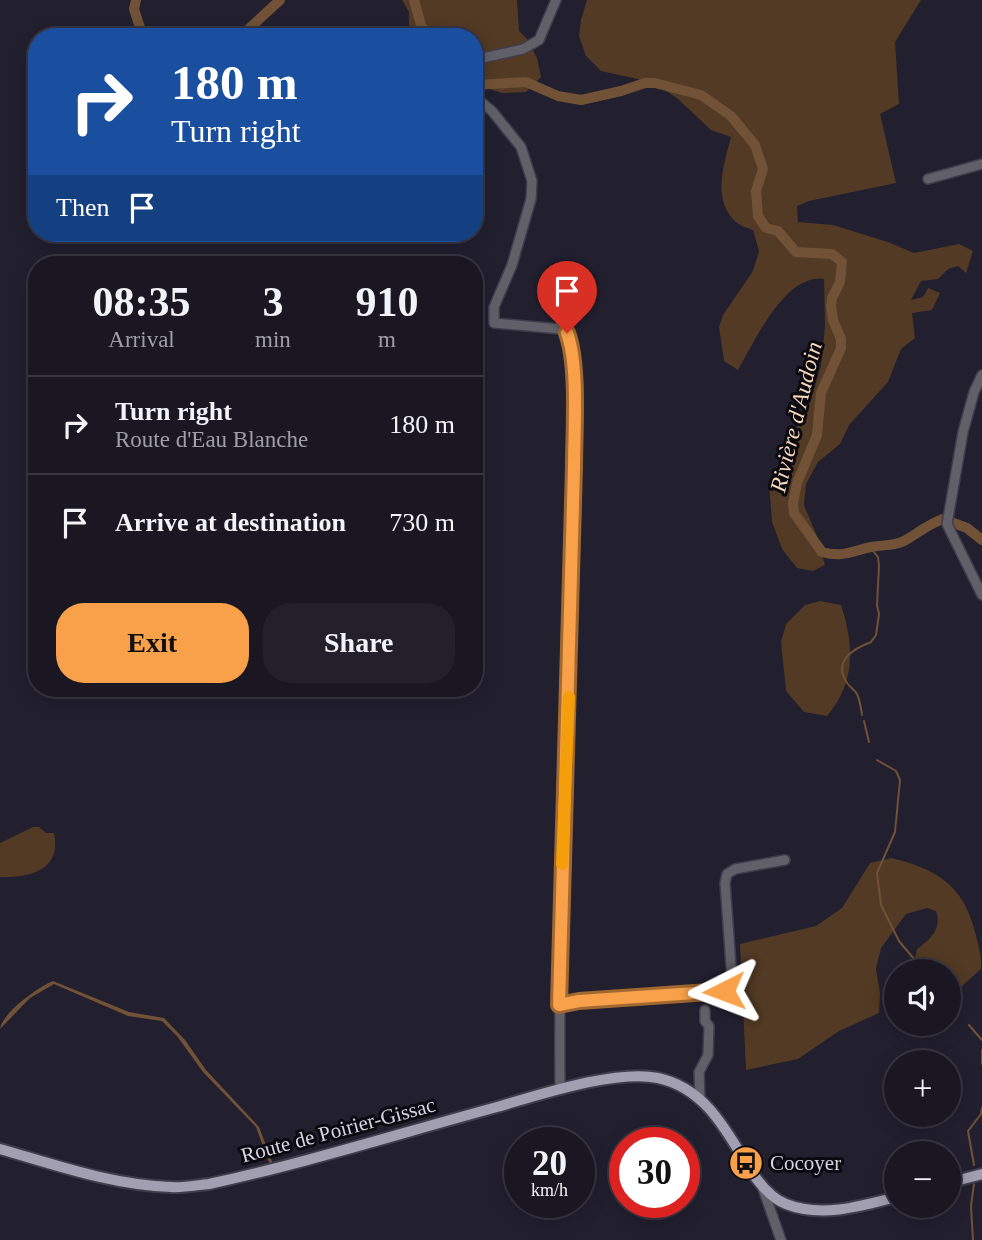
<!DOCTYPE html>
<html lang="en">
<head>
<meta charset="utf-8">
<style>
  :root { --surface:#1a1723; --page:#23202b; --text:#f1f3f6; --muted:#9f9fa6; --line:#383641; --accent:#f8a14a }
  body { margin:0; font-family:Georgia,serif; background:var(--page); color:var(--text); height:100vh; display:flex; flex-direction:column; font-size:26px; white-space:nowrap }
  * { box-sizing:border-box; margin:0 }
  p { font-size:23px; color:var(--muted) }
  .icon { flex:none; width:38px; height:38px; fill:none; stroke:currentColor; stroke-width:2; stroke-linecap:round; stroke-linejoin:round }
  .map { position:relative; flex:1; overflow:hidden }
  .side { position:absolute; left:28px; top:256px; width:455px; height:441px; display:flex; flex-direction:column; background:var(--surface); border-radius:28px; box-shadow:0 4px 18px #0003,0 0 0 2px var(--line) }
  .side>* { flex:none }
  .top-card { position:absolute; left:28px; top:28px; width:455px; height:214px; border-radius:28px; box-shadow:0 4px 18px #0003,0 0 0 2px var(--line); background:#1a4fa0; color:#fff; overflow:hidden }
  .fabs { position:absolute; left:884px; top:959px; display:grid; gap:14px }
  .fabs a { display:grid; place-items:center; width:77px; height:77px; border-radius:50%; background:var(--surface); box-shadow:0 4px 18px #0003,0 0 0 2px var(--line); font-size:35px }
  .speed { position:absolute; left:504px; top:1127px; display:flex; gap:14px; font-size:35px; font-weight:700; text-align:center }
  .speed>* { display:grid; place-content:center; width:91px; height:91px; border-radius:50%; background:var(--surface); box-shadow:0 4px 18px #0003,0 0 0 2px var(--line); line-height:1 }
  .speed small { font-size:18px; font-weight:400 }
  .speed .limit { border:10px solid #d22; background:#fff; color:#111 }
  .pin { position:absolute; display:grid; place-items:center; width:60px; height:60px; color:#fff; margin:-72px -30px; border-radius:50% 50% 50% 0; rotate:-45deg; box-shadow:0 0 7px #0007 }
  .pin .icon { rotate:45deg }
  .me { position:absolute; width:77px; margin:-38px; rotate:267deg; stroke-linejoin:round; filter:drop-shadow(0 0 5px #0008) }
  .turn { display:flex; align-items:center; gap:24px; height:147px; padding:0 28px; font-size:32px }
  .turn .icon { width:91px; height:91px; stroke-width:2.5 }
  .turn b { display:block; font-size:49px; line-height:60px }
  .then { display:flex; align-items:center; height:66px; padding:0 28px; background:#0003; gap:14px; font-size:26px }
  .eta { display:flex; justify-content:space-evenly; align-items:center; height:119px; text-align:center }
  .eta b { font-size:42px; font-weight:700; line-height:49px }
  .cta { display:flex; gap:14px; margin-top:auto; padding:14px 28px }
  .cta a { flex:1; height:80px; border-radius:28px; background:var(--accent); color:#111; font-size:28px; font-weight:700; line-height:80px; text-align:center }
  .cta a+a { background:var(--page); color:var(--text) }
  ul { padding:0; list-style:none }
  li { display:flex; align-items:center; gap:21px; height:98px; padding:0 28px; border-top:2px solid var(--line) }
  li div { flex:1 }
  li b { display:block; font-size:26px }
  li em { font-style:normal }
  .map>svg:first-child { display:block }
  .green { fill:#523a24 }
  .water { fill:#715236 }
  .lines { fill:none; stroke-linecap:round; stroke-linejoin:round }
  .stream { stroke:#715236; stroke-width:2 }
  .river { stroke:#715236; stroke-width:10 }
  .minor-casing { stroke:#3f3c4b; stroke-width:12 }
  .major-casing { stroke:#3f3c4b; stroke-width:14 }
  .minor { stroke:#616069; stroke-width:9 }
  .major { stroke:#a19fb1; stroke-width:10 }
  .route-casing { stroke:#a16930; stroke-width:18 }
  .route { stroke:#f8a14a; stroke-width:12 }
  .slow { stroke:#f59e0b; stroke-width:12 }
  .labels { text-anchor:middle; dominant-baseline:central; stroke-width:6; stroke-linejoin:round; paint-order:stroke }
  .street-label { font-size:21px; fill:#d6d5e0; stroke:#0b0a11 }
  .poi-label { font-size:21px; fill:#d6d5e0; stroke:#0b0a11; text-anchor:start }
  .water-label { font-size:23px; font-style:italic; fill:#f9d8bb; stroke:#0b0a11 }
</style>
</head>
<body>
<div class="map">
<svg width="982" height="1240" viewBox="0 0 982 1240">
  <rect width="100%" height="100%" fill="#221f2f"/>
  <g class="green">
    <polygon points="402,0 517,0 519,31 527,39 537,58 541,77 526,92 502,93 474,84 474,37 409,37 409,12"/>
    <path d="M587 0H921L895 42 899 104 880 114 896 183 809 201 797 206 798 222 833 225 888 242 914 253 959 244 973 251 966 273 958 266 948 269 938 279 921 281 911 300 923 297 928 288 940 293 932 310 912 313 915 338 901 349 888 382 849 425 840 444 818 462 806 484 804 505 816 534 825 565 813 571 797 568 782 549 772 522 769 483 810 402 821 366 825 326 824 279C785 273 755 341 738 370L724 361 719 327 723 315 753 271 759 251 753 230C748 228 741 226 737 223 711 201 724 164 731 137L711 130 677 98 666 91 642 80 601 71 586 56 579 36 581 20Z"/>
    <path d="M820 601 841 605C854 645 856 682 827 716L804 712 786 691 781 642 786 624 805 605Z"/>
    <path d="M33 827H39L46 833H54C62 870 30 878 0 877V843Z"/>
    <path d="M891 858C936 869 963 884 975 932 978 944 982 956 981 969L961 987 949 990 948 971H918L914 965 917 949C931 939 942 929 936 911L927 908 906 914 881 948 876 969 880 993 879 1013 839 1031 798 1059 746 1070 740 944 816 926 842 908 870 863Z"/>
  </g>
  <path class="water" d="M53 981 129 1012 164 1018 185 1040 206 1070 259 1127 273 1164 270 1165 256 1127 203 1072 177 1036 162 1021 128 1016 54 984 30 998 0 1029C2 1013 38 987 53 981Z"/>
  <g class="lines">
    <g class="stream">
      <path d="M862 715C861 709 860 700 857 694 854 689 848 686 846 681 833 660 855 648 871 642L876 635 879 614 877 605 879 566 878 557 870 547"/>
      <polyline points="864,721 869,742"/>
      <polyline points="877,760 896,771 900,780 895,832 877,873 881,905 899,941 914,959 931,971"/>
      <polyline points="948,991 954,1007"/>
      <polyline points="969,1025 982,1040"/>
      <polyline points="982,1050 982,1064"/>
      <polyline points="974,1165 968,1131 981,1114 982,1108"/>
      <polyline points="973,1240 971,1206 974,1184"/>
    </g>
    <g class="river">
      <polyline points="136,0 134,9 143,37"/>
      <polyline points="414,0 421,25 429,37"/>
      <polyline points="240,37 280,0"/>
      <path d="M474 85 526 82 558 96 581 100 621 91 645 83H655L701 95 731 116 755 145 763 169 756 191 758 216 766 228 778 231 796 252 832 254 842 262 840 282 832 298 831 306 833 320 841 339V348L821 393 817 435 797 483 793 503 794 513 822 552C843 558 852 551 871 547 881 545 894 546 904 541 917 534 928 524 943 519L967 528 982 540"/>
    </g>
    <g class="minor-casing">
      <g id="minor">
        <polyline points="474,60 523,49 539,40 556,0"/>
        <path d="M474 96 492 111 521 147 532 181 531 199 512 265 494 307V323L560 329 567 333C576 357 574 387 574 412 574 455 574 497 573 539 569 723 558 906 560 1089"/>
        <polyline points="928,179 982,164"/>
        <polyline points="982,375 974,392 963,432 947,524 982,595"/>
        <polyline points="559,1005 579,1001 725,991 730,988 732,979 725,883 727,874 735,869 785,860"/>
        <polyline points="700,1098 699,1072 708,1055 709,1026 705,1021 705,1010"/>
        <polyline points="763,1189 781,1240"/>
      </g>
    </g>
    <g class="major-casing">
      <g id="major">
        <path d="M0 1149C56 1165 112 1185 171 1187 184 1188 197 1185 209 1184 306 1163 401 1133 497 1107 539 1095 616 1069 658 1078 705 1088 726 1130 749 1168 758 1182 770 1198 786 1204 821 1218 862 1206 896 1197"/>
        <polyline points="948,1183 982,1174"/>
      </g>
    </g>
    <use href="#minor" class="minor"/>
    <use href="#major" class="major"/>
  </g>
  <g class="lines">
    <g class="route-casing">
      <path id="route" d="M567 333C579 365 574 432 574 467L559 1005 579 1001 724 991"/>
    </g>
    <use href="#route" class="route"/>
    <polyline class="slow" points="562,864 569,697"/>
  </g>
  <defs>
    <g id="bus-disc" transform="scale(1.75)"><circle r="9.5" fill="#f8a14a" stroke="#0b0a11"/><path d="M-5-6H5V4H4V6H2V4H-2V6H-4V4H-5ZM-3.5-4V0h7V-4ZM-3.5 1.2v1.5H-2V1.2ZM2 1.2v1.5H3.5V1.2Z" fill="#111"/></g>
  </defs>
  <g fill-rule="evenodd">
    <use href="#bus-disc" x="746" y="1163"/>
  </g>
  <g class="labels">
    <g class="street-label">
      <text transform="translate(338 1130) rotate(-15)">Route de Poirier-Gissac</text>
    </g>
    <g class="poi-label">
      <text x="770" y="1163">Cocoyer</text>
    </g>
    <g class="water-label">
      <text transform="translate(796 417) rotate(-76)">Rivière d'Audoin</text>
    </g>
  </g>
</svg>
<div class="fabs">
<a><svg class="icon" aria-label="sound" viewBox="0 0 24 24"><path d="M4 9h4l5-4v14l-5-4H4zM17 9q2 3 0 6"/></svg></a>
<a>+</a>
<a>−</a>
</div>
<div class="speed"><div>20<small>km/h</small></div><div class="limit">30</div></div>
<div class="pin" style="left:567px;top:333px;background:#d93025"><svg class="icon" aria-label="arrive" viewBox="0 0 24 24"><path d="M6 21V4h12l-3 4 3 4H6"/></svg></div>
<svg class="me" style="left:724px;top:991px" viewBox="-20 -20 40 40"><path d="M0-17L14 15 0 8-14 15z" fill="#f8a14a" stroke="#fff" stroke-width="4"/></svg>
<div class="top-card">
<div class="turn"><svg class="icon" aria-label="right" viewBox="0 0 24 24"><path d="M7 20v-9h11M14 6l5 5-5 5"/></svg><div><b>180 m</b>Turn right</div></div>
<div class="then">Then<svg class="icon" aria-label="arrive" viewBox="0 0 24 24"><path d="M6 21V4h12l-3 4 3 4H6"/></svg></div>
</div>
<section class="side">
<div class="eta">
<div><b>08:35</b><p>Arrival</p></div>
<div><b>3</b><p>min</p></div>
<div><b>910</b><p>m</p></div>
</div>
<ul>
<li><svg class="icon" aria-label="right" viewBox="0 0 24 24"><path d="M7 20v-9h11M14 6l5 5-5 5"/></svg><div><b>Turn right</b><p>Route d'Eau Blanche</p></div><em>180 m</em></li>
<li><svg class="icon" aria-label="arrive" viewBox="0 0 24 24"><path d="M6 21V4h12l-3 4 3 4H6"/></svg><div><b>Arrive at destination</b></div><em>730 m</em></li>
</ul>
<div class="cta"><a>Exit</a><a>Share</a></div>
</section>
</div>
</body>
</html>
